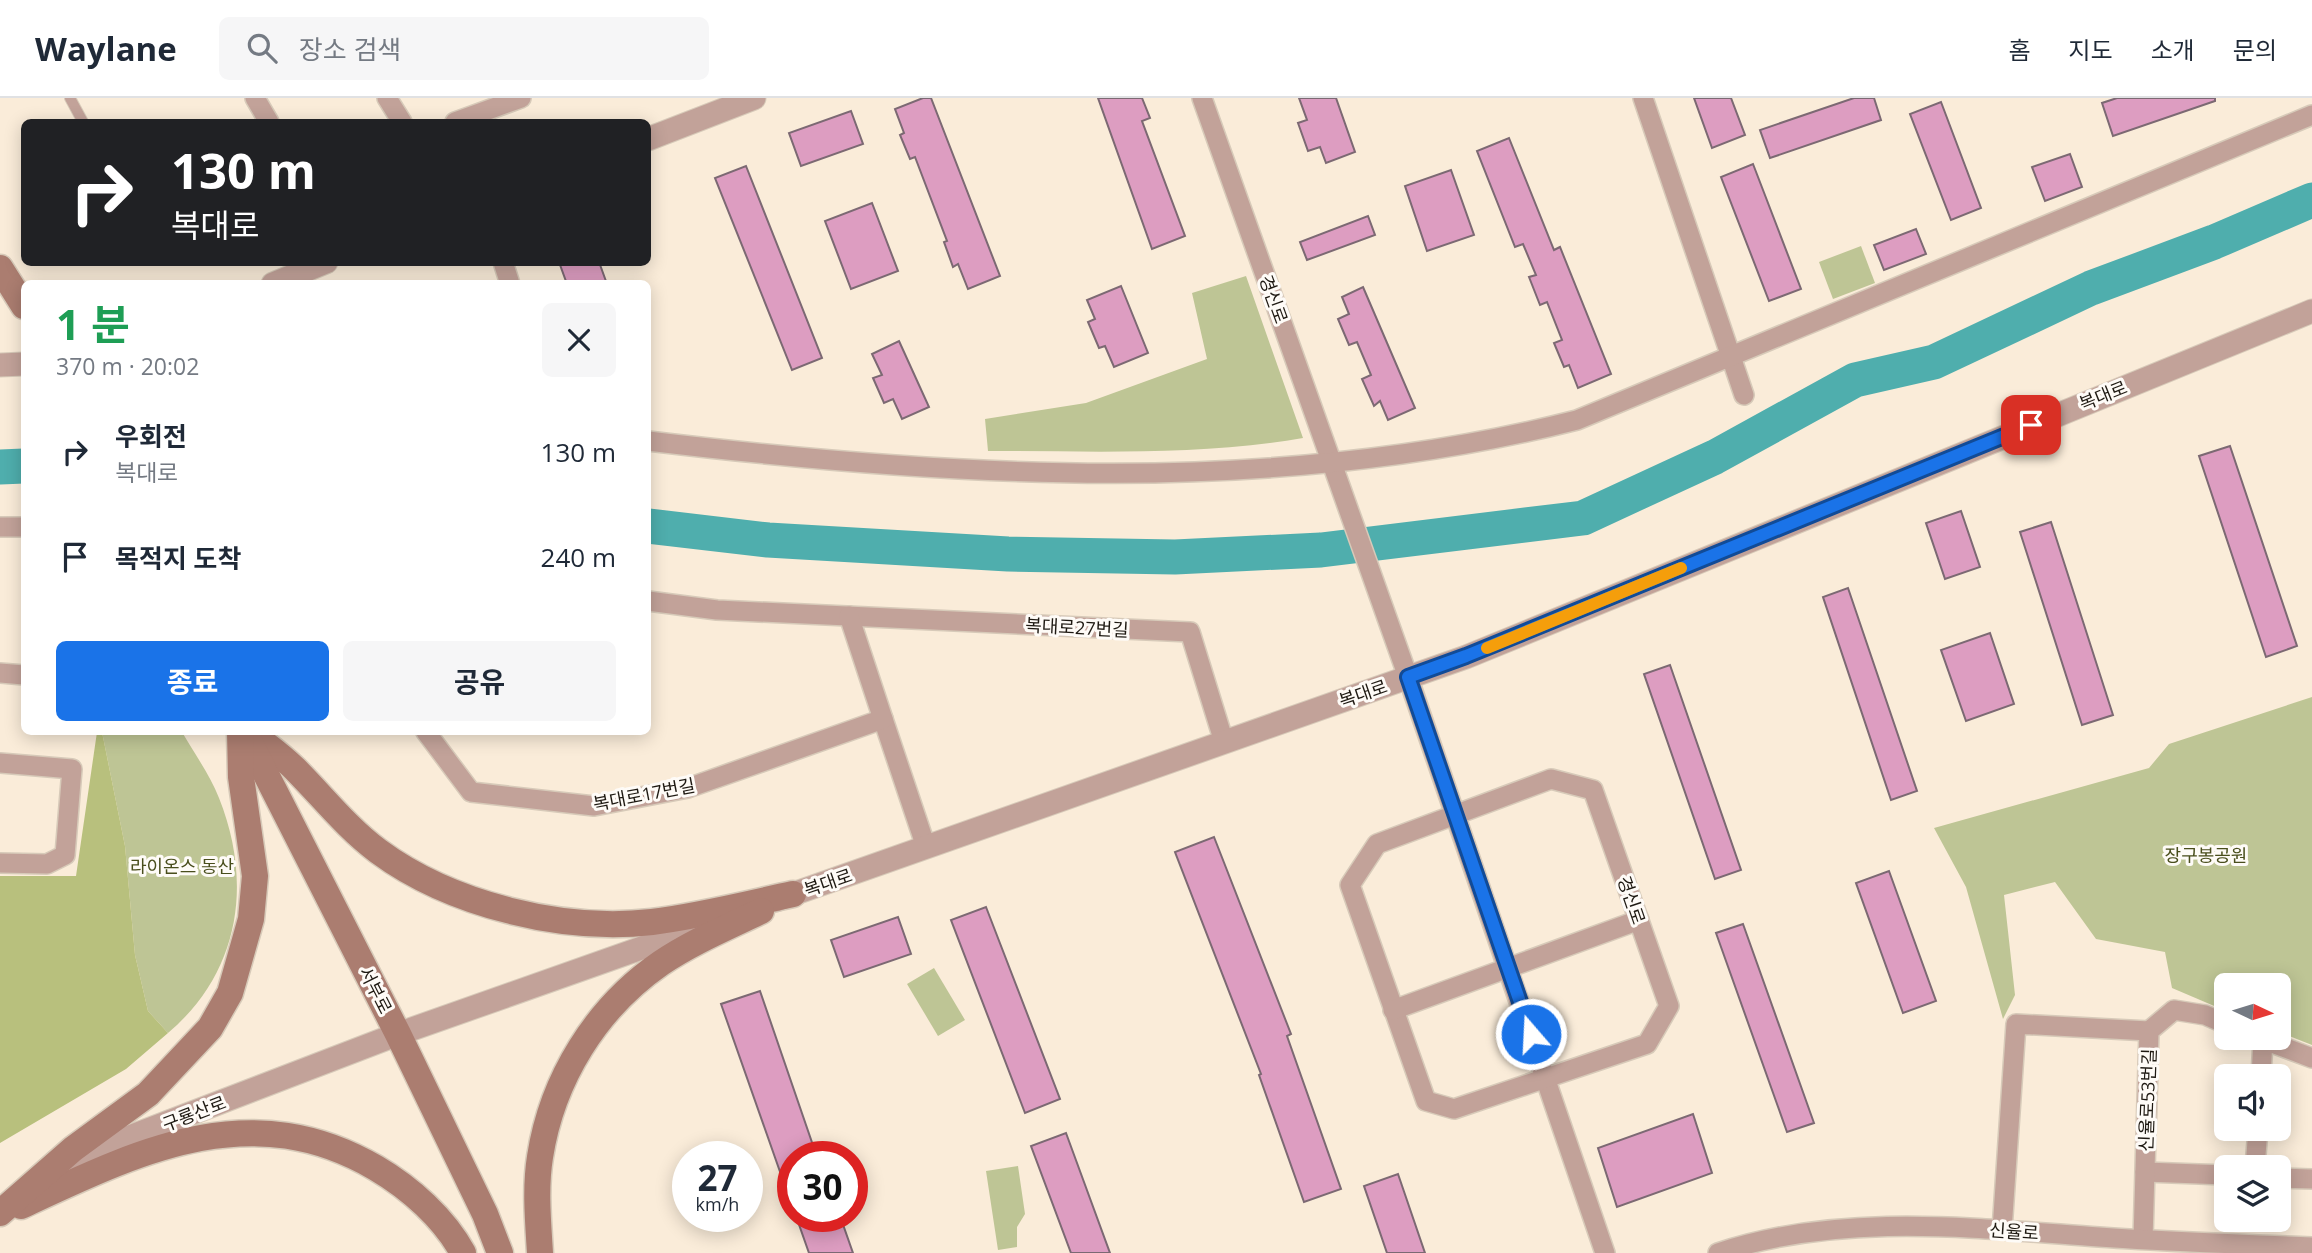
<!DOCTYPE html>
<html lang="ko">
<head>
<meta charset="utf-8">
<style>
  :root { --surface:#fff; --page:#f6f6f7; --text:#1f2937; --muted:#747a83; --line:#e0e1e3; --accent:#1a73e8 }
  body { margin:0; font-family:"Open Sans","Noto Sans KR",sans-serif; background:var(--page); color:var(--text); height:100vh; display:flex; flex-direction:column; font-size:26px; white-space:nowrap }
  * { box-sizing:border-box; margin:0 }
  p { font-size:23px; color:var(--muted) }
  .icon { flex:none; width:38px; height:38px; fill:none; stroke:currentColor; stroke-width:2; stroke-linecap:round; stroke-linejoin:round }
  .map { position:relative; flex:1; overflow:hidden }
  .details { position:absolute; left:21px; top:182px; width:630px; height:455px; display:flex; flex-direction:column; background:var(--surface); border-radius:10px; box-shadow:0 4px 18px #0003 }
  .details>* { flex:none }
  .guide { position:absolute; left:21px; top:21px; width:630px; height:147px; border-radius:10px; box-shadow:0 4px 18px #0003; background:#202124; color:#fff; overflow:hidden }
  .needle { width:46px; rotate:94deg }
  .controls { position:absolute; left:2214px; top:875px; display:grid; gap:14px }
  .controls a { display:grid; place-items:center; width:77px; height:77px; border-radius:10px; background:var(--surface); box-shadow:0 4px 18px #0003; font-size:35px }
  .speed { position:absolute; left:672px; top:1043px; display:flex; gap:14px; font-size:35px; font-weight:700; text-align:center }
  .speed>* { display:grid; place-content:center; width:91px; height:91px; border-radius:50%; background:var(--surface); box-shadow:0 4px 18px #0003; line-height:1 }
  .speed small { font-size:18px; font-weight:400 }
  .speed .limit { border:10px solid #d22; background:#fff; color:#111 }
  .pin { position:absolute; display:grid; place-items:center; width:60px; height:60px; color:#fff; margin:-30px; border-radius:14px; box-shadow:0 4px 10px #0006 }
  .me { position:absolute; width:77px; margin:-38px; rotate:341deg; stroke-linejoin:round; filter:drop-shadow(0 0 5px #0008) }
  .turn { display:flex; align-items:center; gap:24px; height:147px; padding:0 35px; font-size:32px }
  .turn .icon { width:91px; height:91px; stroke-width:2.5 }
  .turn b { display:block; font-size:49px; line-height:60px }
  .round { display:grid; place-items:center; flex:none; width:74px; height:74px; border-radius:10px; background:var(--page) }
  .head { display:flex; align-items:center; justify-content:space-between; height:119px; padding:0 35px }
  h1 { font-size:42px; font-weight:700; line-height:52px; color:#1e9e55 }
  .cta { display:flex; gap:14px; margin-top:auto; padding:14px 35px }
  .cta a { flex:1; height:80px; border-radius:10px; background:var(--accent); color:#fff; font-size:28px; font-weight:700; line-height:80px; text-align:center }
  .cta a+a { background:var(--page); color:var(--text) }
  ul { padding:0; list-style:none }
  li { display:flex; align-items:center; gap:21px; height:105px; padding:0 35px }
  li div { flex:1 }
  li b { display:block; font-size:26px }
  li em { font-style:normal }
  header { display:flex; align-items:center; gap:42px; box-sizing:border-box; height:98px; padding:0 35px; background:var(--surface); border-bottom:2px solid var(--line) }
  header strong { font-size:33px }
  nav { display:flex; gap:38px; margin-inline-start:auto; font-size:24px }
  .search { width:490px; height:63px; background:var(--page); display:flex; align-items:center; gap:18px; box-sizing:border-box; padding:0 24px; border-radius:10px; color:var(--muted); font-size:26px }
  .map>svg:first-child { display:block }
  .green { fill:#bec595 }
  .forest { fill:#b8c07d }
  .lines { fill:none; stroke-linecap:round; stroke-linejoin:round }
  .river { stroke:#4faead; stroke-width:35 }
  .building { fill:#dd9dc1; stroke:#7c6973; stroke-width:2 }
  .service-casing { stroke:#d7cab9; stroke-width:12 }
  .minor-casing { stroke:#d7cab9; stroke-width:22 }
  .tertiary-casing { stroke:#d7cab9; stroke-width:25 }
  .secondary-casing { stroke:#d7cab9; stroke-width:29 }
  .service { stroke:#c2a299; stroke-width:10 }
  .minor { stroke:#c2a299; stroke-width:19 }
  .tertiary { stroke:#c2a299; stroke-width:23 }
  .secondary { stroke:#ab7d70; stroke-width:26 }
  .route-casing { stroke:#114b97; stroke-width:18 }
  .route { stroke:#1a73e8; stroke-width:12 }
  .slow { stroke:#f59e0b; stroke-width:12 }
  .labels { text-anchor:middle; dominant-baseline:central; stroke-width:6; stroke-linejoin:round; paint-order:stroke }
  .street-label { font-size:18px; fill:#1e1912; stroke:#fefbf7 }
  .park-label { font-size:18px; fill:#494e1c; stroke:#fefbf7 }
</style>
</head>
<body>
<header>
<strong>Waylane</strong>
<div class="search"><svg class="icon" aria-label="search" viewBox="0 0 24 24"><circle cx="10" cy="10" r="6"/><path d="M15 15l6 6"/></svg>장소 검색</div>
<nav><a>홈</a><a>지도</a><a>소개</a><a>문의</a></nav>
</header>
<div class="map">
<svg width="2312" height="1155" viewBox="0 0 2312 1155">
  <rect width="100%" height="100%" fill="#faecd9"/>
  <g class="green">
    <polygon points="1861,148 1875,185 1833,201 1819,164"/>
    <path d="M1246 178 1303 340C1200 358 1092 353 988 353L985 321 1086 305 1207 261 1192 195Z"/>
    <polygon points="2312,599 2312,947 2279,934 2278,887 2226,887 2226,913 2172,890 2165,854 2096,841 2055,784 2004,797 2015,897 2003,921 1966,789 1934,730 2149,670 2169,646"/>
    <path d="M102 634H182C194 655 210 677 219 700 253 785 240 874 168 935L148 913 135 857 125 748Z"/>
    <polygon points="934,870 965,922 938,938 907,886"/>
    <polygon points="1018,1068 1025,1116 1017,1129 1017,1149 998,1152 986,1073"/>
  </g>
  <polygon class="forest" points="97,634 102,634 125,748 135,857 148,913 168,935 126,971 0,1045 0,778 76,778"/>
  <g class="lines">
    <g class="river">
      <polyline points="0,369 24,368"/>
      <polyline points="648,428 768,442 1008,456 1175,459 1321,452 1583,420 1715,359 1855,282 1934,264 2091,190 2214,144 2312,102"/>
    </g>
  </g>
  <g class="building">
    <polygon points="923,0 931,0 1000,178 968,191 958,166 953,169 944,144 947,143 915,59 910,61 900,37 904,35 895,11"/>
    <polygon points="1098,0 1142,0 1150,20 1142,23 1185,138 1152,151"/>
    <polygon points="1299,0 1336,0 1355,54 1326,65 1320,49 1308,53 1298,25 1307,22"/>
    <polygon points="1694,0 1731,0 1745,37 1712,50"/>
    <polygon points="1854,0 1874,0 1881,22 1770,60 1760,32"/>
    <polygon points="2117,0 2215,0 2215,3 2113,38 2102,5"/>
    <polygon points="1941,4 1981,110 1951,122 1910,16"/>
    <polygon points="851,13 863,46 801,68 789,35"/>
    <polygon points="1509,40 1554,152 1560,149 1611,276 1578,290 1569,267 1564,269 1554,245 1562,242 1547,204 1540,207 1529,179 1536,177 1523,146 1515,149 1477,53"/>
    <polygon points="2070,56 2082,89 2045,103 2032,69"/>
    <polygon points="1753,66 1801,191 1769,203 1721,79"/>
    <polygon points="746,68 822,260 792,272 715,80"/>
    <polygon points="1451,72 1474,137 1427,153 1405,88"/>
    <polygon points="872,105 898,173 851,191 825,123"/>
    <polygon points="1368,118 1375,137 1307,162 1300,144"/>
    <polygon points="1916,131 1926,156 1884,172 1874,147"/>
    <polygon points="559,164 599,164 607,186 567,186"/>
    <polygon points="1121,188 1148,255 1114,269 1105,248 1099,250 1088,224 1095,221 1087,202"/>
    <polygon points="1363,189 1415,310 1388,322 1380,303 1374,308 1362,281 1371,277 1357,244 1349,247 1338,221 1349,216 1342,199"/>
    <polygon points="899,243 929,309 902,321 893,301 884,305 873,280 882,277 872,256"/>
    <polygon points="2230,348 2297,548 2266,559 2199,358"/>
    <polygon points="1961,413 1980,469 1945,481 1926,425"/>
    <polygon points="2051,424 2113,617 2082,627 2020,434"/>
    <polygon points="1848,490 1917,693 1891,702 1823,499"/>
    <polygon points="1990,535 2014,606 1966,623 1941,552"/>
    <polygon points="1670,567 1741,772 1715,781 1644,576"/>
    <polygon points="1214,739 1291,936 1287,938 1341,1091 1304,1104 1259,977 1261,976 1175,754"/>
    <polygon points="1889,773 1936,903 1903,915 1856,785"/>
    <polygon points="986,809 1060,1001 1025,1015 951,822"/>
    <polygon points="898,819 911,856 844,879 831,842"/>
    <polygon points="1743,826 1814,1025 1787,1034 1716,835"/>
    <polygon points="760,893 817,1059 793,1059 791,1105 721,906"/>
    <polygon points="1693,1016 1712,1075 1617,1109 1598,1050"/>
    <polygon points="1066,1035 1110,1155 1071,1155 1031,1048"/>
    <polygon points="1398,1076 1425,1155 1387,1155 1364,1088"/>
    <polygon points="796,1118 840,1118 853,1155 809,1155"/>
  </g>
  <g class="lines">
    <g class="service-casing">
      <polyline id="service" points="70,0 83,24"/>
    </g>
    <g class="minor-casing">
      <g id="minor">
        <polyline points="255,0 269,24"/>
        <polyline points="387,0 402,24"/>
        <polyline points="1202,0 1408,579 1605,1155"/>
        <polyline points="1643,0 1744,297"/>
        <polyline points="455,24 521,0"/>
        <polyline points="503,164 510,186"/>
        <path d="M648 343C955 380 1275 399 1577 322L2312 17"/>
        <polyline points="0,429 24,429"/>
        <polyline points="648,503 717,512 1190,534 1224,644"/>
        <polyline points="0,575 24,577"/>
        <polyline points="883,621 926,749"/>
        <polyline points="426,634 471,694 594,708 688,690 883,621 849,518"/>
        <polyline points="0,665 72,671 65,757 47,766 0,765"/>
        <polygon points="1551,681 1593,692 1669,908 1647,946 1454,1011 1426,1003 1350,787 1377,746"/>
        <polyline points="1393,912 1639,822"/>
        <polyline points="2259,940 2312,960"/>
        <polyline points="2261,978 2263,942"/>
        <polyline points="2255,1069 2258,1031"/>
        <polyline points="2145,1074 2226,1077"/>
        <polyline points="2278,1080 2312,1081"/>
        <polyline points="2002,1132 2016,926 2149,933"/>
        <polyline points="2143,1141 2149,933 2174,912 2205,917 2226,926"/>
        <path d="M1718 1155C1840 1114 1973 1130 2099 1139 2170 1144 2241 1146 2312 1149"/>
      </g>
    </g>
    <g class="tertiary-casing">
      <g id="tertiary">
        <polyline points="648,41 754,0"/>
        <polyline points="273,186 326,164"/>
        <polyline points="0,267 24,266"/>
        <polyline points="776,802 1466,559 2312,213"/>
        <polyline points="47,1086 127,1040 398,936 718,823"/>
      </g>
    </g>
    <g class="secondary-casing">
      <g id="secondary">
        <polyline points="0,170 24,208"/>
        <path d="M250 634C265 646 281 657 295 671 323 699 346 729 378 753 451 807 563 834 652 824 700 818 747 806 793 796"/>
        <polyline points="245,635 398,936 485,1116 500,1155"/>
        <path d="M21 1108C139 1053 251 997 376 1070 410 1090 444 1120 463 1155"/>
        <polyline points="0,1115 73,1051 148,996 210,930 230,895 251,821 255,778 241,679 240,634"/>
        <path d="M540 1155C538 1123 535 1090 540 1059 552 981 596 910 661 865 692 844 728 829 761 813"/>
      </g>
    </g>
    <use href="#service" class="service"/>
    <use href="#minor" class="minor"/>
    <use href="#tertiary" class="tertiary"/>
    <use href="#secondary" class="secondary"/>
  </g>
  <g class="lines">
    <g class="route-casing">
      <polyline id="route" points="1531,936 1408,579 1466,558 2031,327"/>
    </g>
    <use href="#route" class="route"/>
    <polyline class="slow" points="1487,550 1681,470"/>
  </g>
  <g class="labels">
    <g class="street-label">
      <text transform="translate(1274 201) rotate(70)">경신로</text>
      <text transform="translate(2103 297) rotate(-22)">복대로</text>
      <text transform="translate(1077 529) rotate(3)">복대로27번길</text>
      <text transform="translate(1363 595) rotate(-19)">복대로</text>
      <text transform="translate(644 696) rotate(-11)">복대로17번길</text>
      <text transform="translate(828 784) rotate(-19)">복대로</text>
      <text transform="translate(1632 802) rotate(71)">경신로</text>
      <text transform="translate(376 892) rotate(63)">서부로</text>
      <text transform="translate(2147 1002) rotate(-88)">신율로53번길</text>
      <text transform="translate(194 1015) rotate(-21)">구룡산로</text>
      <text transform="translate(2014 1133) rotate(4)">신율로</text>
    </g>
    <g class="park-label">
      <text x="2206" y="757">장구봉공원</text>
      <text x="182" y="768">라이온스 동산</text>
    </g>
  </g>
</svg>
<div class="controls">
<a><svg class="needle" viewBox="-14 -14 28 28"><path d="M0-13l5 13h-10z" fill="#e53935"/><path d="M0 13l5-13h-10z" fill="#747a83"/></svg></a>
<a><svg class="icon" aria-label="sound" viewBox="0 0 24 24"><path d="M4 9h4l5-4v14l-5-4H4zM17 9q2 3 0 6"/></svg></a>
<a><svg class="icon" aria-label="layers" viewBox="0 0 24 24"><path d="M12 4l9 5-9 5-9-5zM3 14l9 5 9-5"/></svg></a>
</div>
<div class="speed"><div>27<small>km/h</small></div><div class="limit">30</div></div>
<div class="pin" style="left:2031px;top:327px;background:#d93025"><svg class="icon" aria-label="arrive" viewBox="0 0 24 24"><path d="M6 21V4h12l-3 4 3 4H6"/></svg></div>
<svg class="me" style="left:1531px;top:936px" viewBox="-20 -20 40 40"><circle r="17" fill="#1a73e8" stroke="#fff" stroke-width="3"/><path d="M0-11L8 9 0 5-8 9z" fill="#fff"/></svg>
<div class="guide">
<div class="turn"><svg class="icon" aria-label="right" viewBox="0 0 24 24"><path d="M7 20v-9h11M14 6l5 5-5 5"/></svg><div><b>130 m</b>복대로</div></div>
</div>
<section class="details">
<div class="head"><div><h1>1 분</h1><p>370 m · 20:02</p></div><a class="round"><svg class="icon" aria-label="close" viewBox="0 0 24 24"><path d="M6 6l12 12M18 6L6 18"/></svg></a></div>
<ul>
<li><svg class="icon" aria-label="right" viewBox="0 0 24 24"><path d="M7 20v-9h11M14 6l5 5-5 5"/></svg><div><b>우회전</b><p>복대로</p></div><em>130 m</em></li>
<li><svg class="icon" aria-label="arrive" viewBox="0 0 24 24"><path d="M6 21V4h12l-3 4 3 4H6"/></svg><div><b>목적지 도착</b></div><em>240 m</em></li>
</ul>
<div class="cta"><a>종료</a><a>공유</a></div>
</section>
</div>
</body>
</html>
